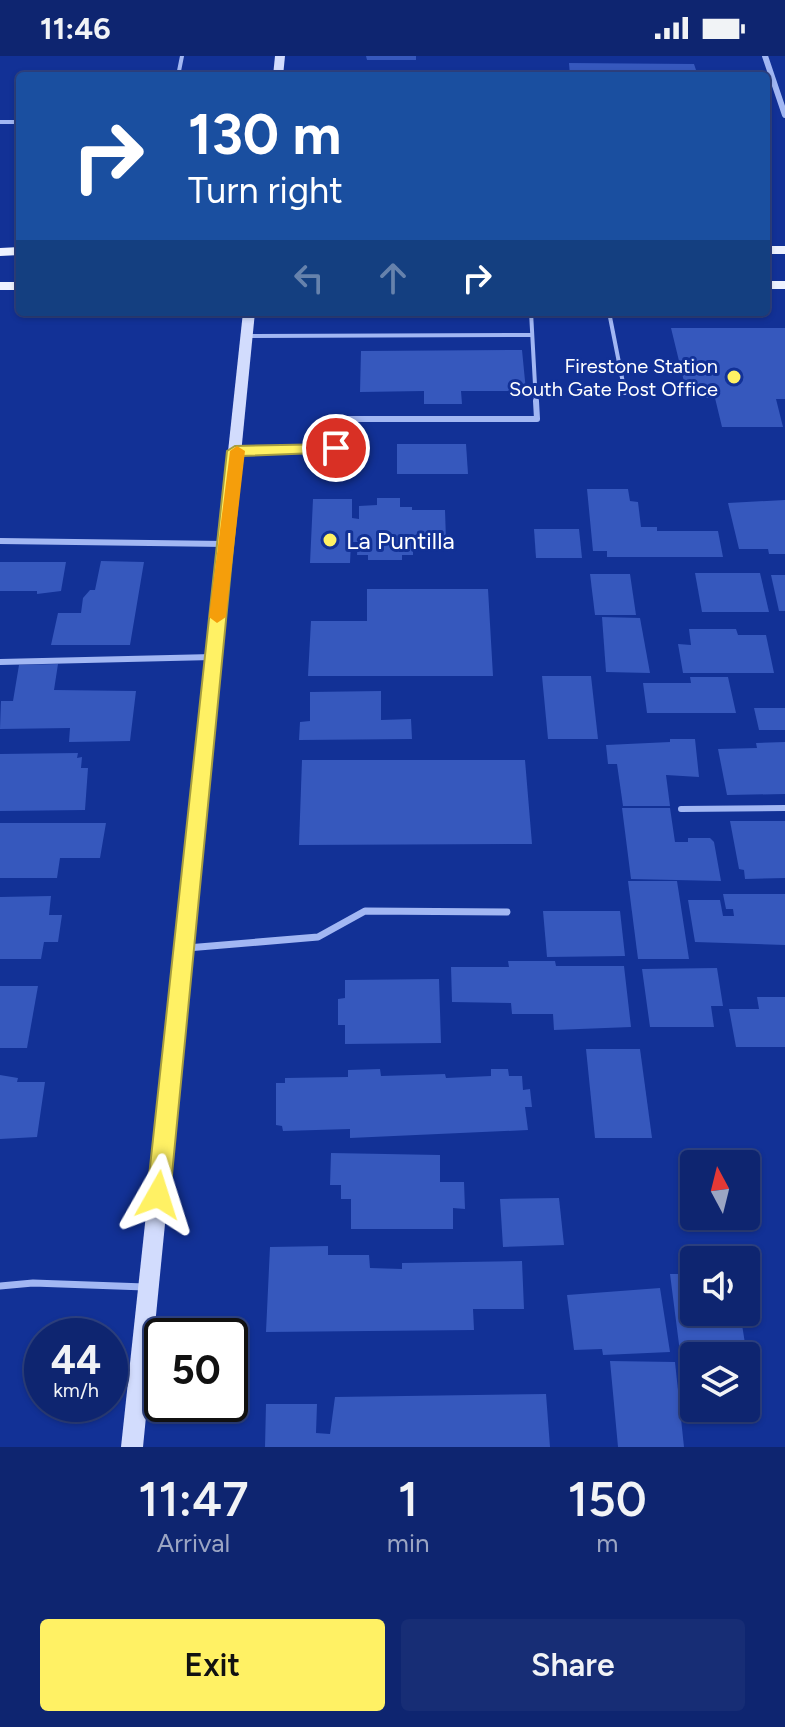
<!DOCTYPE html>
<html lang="en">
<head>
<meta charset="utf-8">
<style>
  :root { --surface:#0e2570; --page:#172d75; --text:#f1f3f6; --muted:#9ba5c3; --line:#2e4283; --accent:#fff164 }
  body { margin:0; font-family:Figtree,sans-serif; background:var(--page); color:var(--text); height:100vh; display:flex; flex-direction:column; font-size:30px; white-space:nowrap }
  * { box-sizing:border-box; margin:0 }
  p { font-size:26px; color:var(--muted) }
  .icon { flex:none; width:44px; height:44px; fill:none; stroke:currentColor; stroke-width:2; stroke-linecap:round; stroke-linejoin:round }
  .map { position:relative; height:1391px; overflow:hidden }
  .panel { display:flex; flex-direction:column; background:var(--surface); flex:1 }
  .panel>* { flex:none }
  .hud { position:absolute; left:16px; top:16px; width:754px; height:244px; border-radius:8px; box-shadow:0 2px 6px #0004,0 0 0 2px var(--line); background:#1a4fa0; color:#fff; overflow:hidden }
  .needle { width:52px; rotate:353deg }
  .tools { position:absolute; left:680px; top:1094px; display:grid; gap:16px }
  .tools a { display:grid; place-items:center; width:80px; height:80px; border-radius:8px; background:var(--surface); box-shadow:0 2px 6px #0004,0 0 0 2px var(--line); font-size:40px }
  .speed { position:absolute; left:24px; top:1262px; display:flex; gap:16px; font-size:40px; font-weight:700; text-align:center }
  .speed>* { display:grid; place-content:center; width:104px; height:104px; border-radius:50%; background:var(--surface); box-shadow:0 2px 6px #0004,0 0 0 2px var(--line); line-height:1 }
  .speed small { font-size:20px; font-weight:400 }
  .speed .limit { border:4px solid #111; border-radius:12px; background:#fff; color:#111 }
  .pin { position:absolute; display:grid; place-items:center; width:68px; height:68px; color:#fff; margin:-34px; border:4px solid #fff; border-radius:50%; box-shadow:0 2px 8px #0007 }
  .me { position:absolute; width:88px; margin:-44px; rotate:6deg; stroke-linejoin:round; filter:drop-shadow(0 0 6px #0008) }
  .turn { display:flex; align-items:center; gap:28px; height:168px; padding:0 40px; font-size:36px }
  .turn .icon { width:104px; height:104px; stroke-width:2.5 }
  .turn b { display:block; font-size:56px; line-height:68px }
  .lanes { display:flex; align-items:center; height:76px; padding:0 40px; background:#0003; justify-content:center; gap:40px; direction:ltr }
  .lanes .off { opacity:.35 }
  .eta { display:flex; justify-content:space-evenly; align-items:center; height:136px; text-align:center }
  .eta b { font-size:48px; font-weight:600; line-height:56px }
  .button { display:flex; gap:16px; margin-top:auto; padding:16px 40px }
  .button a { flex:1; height:92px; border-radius:8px; background:var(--accent); color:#111; font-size:32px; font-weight:600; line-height:92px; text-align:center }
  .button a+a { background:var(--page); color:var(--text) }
  .status { display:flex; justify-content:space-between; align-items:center; height:56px; padding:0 40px; background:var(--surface); direction:ltr }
  .status svg { height:22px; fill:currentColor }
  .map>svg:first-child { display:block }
  .building { fill:#3658bd }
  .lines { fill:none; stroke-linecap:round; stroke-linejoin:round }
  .lane-far2 { stroke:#a2b7f3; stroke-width:4 }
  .lane-far1 { stroke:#a2b7f3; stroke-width:6 }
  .lane { stroke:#a2b7f3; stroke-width:7 }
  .street { stroke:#a2b7f3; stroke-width:6 }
  .secondary { fill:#d2dcfd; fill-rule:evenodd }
  .primary { fill:#eef2ff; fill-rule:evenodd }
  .route { fill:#fff164; stroke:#a69d41; stroke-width:2 }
  .slow { fill:#f59e0b }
  .poi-dot { fill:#fff164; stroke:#123196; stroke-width:3 }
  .labels { text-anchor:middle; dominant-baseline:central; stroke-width:6; stroke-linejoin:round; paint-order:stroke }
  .far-poi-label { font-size:20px; fill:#fff; stroke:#123196; text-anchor:end }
  .poi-label { font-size:24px; fill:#fff; stroke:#123196; text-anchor:start }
</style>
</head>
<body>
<div class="status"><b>11:46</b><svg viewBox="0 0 49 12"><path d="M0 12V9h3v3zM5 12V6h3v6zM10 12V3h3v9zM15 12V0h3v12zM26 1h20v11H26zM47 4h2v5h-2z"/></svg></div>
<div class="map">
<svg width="785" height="1391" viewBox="0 0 785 1391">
  <rect width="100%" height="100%" fill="#123196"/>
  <g class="building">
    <polygon points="366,0 416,0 416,4 367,4"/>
    <polygon points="569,7 694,8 698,20 570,20"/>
    <polygon points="671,272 785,272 785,343 776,343 783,371 722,371 715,342 688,342"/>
    <polygon points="522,294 526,335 461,335 462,348 424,348 424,335 360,336 361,295"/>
    <polygon points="397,388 466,388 468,418 397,418"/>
    <polygon points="587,433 628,433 630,445 638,446 641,471 657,471 657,475 718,475 723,501 607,501 607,495 593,495"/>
    <polygon points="377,442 400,442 400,451 412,451 412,454 445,454 446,484 413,484 413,499 402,499 402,504 368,504 368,499 357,499 358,486 351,486 350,507 310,507 313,443 352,443 352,462 359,463 359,450 377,449"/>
    <polygon points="785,444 785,498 769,498 768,493 739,493 728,447"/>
    <polygon points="534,473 579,473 582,502 536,502"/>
    <polygon points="101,505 144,506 130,589 51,589 58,557 81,557 83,542 90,534 95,534"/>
    <polygon points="0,506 66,506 61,535 37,538 37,535 0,535"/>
    <polygon points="695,517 760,517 769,556 702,556"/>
    <polygon points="590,518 630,518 636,559 595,559"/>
    <polygon points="771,519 785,519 785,555 779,555"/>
    <polygon points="367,533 488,533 493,620 308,620 311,565 367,565"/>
    <polygon points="602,561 640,562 650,617 606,616"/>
    <polygon points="689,573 736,573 738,579 766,579 774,617 683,617 678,588 691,589"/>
    <polygon points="58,608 54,634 136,635 130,685 69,686 70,672 0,673 1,645 13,645 19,609"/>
    <polygon points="542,620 591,620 598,683 548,683"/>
    <polygon points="690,621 728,621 736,657 647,657 643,627 691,627"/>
    <polygon points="381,635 381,664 411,663 412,683 299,684 300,666 310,665 310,636"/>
    <polygon points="754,652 785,652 785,674 759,674"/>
    <polygon points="670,683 695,683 699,721 666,719 670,750 623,750 617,708 608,708 606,689 670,686"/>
    <polygon points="785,686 785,738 727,739 718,693 757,692 756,687"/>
    <polygon points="78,697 77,702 82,701 81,712 88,712 85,754 0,755 0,698"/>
    <polygon points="302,704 525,704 532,788 299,789"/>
    <polygon points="622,752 670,752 675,786 688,786 688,782 710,782 714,786 721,825 631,823"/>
    <polygon points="730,765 785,765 785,822 745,823 744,814 739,813"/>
    <polygon points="0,767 106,767 100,802 60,802 57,822 0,822"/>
    <polygon points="628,825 677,825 689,903 638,903"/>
    <polygon points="723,838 785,838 785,889 695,886 688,844 720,844 723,860 734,860 733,853 726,853"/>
    <polygon points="51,840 49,859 62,859 58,886 44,886 41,903 0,903 0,841"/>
    <polygon points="543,855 620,855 625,900 547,901"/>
    <polygon points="508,905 555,905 556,910 624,910 631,971 554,974 553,958 512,958 511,947 452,946 451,911 509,911"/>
    <polygon points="717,912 723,950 711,950 714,971 650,971 642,913"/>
    <polygon points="439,923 441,987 345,988 345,969 338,969 338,943 345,942 345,924"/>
    <polygon points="0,930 38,930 27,992 0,992"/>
    <polygon points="757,941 785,941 785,991 736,991 729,953 759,953"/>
    <polygon points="586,993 640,993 652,1082 595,1082"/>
    <polygon points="380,1013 381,1020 445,1018 446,1022 491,1020 491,1013 508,1013 509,1020 522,1020 523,1034 530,1033 532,1051 525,1051 528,1074 350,1082 350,1073 283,1075 282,1070 276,1069 276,1027 285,1027 285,1022 348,1021 348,1014"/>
    <polygon points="0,1019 18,1022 17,1026 45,1026 37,1081 0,1083"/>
    <polygon points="331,1097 440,1099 440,1126 464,1126 465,1153 453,1152 453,1173 351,1173 351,1143 341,1143 341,1129 330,1129"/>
    <polygon points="559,1142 564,1189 503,1191 500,1143"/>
    <polygon points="328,1190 328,1199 369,1199 370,1212 402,1213 402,1207 522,1205 524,1253 473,1253 474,1274 266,1276 270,1191"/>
    <polygon points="670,1218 694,1218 694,1256 740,1256 747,1300 694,1300 694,1304 681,1304"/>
    <polygon points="660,1232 670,1296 603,1299 602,1293 574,1294 567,1239"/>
    <polygon points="610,1305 675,1306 684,1391 618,1391"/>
    <polygon points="546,1338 550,1391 265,1391 266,1348 317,1348 316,1377 330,1378 335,1341"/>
  </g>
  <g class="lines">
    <g class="lane-far2">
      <polyline points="178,20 182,0"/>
      <polyline points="0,66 20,66"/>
      <polyline points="531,256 536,347"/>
      <polyline points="609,256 625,337"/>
      <polyline points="246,280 532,279"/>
    </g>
    <g class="lane-far1">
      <polyline points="235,395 336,392 336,363 537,363 536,345"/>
      <polyline points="0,485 225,488"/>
      <polyline points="0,606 213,601"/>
      <polyline points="681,753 785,752"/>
    </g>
    <g class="lane">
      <polyline points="187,892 318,881 365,855 507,856"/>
      <polyline points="0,1230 33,1227 145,1231"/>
    </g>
    <polyline class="street" points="765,0 785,59"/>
    <g class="secondary">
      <polygon points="275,0 285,0 283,20 273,20"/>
      <polygon points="243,256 255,256 143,1391 121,1391"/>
    </g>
    <g class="primary">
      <rect x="766" y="190" width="19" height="8"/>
      <polygon points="20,191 20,199 0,200 0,192"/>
      <rect x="766" y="225" width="19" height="8"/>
      <rect x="0" y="226" width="20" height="8"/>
    </g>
  </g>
  <polygon class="route" points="336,388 343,392 341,396 242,400 170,1139 166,1147 158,1150 150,1147 147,1139 227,395 235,390"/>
  <polygon class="slow" points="237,390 245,395 226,561 217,567 209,561 230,395"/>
  <g class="poi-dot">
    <circle cx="734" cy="321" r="8"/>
    <circle cx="330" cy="484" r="8"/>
  </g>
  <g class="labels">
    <g class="far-poi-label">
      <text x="718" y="310">Firestone Station<tspan x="718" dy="23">South Gate Post Office</tspan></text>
    </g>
    <g class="poi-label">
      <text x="346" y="484">La Puntilla</text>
    </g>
  </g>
</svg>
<div class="tools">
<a><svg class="needle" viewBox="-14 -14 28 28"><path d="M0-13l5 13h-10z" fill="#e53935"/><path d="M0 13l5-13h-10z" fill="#9ba5c3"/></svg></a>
<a><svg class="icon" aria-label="sound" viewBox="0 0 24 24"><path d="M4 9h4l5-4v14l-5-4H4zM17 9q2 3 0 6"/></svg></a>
<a><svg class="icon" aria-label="layers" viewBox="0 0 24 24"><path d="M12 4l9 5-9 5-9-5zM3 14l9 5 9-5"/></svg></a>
</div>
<div class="speed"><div>44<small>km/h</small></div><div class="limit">50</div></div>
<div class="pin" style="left:336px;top:392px;background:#d93025"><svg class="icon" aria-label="arrive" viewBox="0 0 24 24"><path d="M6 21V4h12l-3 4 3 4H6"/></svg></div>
<svg class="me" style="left:158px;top:1139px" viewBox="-20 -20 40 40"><path d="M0-17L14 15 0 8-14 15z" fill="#fff164" stroke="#fff" stroke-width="4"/></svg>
<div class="hud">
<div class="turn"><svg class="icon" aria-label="right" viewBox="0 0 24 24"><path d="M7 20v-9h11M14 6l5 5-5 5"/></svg><div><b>130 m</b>Turn right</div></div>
<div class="lanes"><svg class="icon off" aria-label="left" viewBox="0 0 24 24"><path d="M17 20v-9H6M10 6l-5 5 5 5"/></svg><svg class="icon off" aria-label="ahead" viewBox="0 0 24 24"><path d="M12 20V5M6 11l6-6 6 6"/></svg><svg class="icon" aria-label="right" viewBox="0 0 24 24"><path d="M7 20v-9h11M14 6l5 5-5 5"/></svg></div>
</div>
</div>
<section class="panel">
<div class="eta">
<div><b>11:47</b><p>Arrival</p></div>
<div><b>1</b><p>min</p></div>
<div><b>150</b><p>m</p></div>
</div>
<div class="button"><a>Exit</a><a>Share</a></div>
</section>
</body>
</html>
